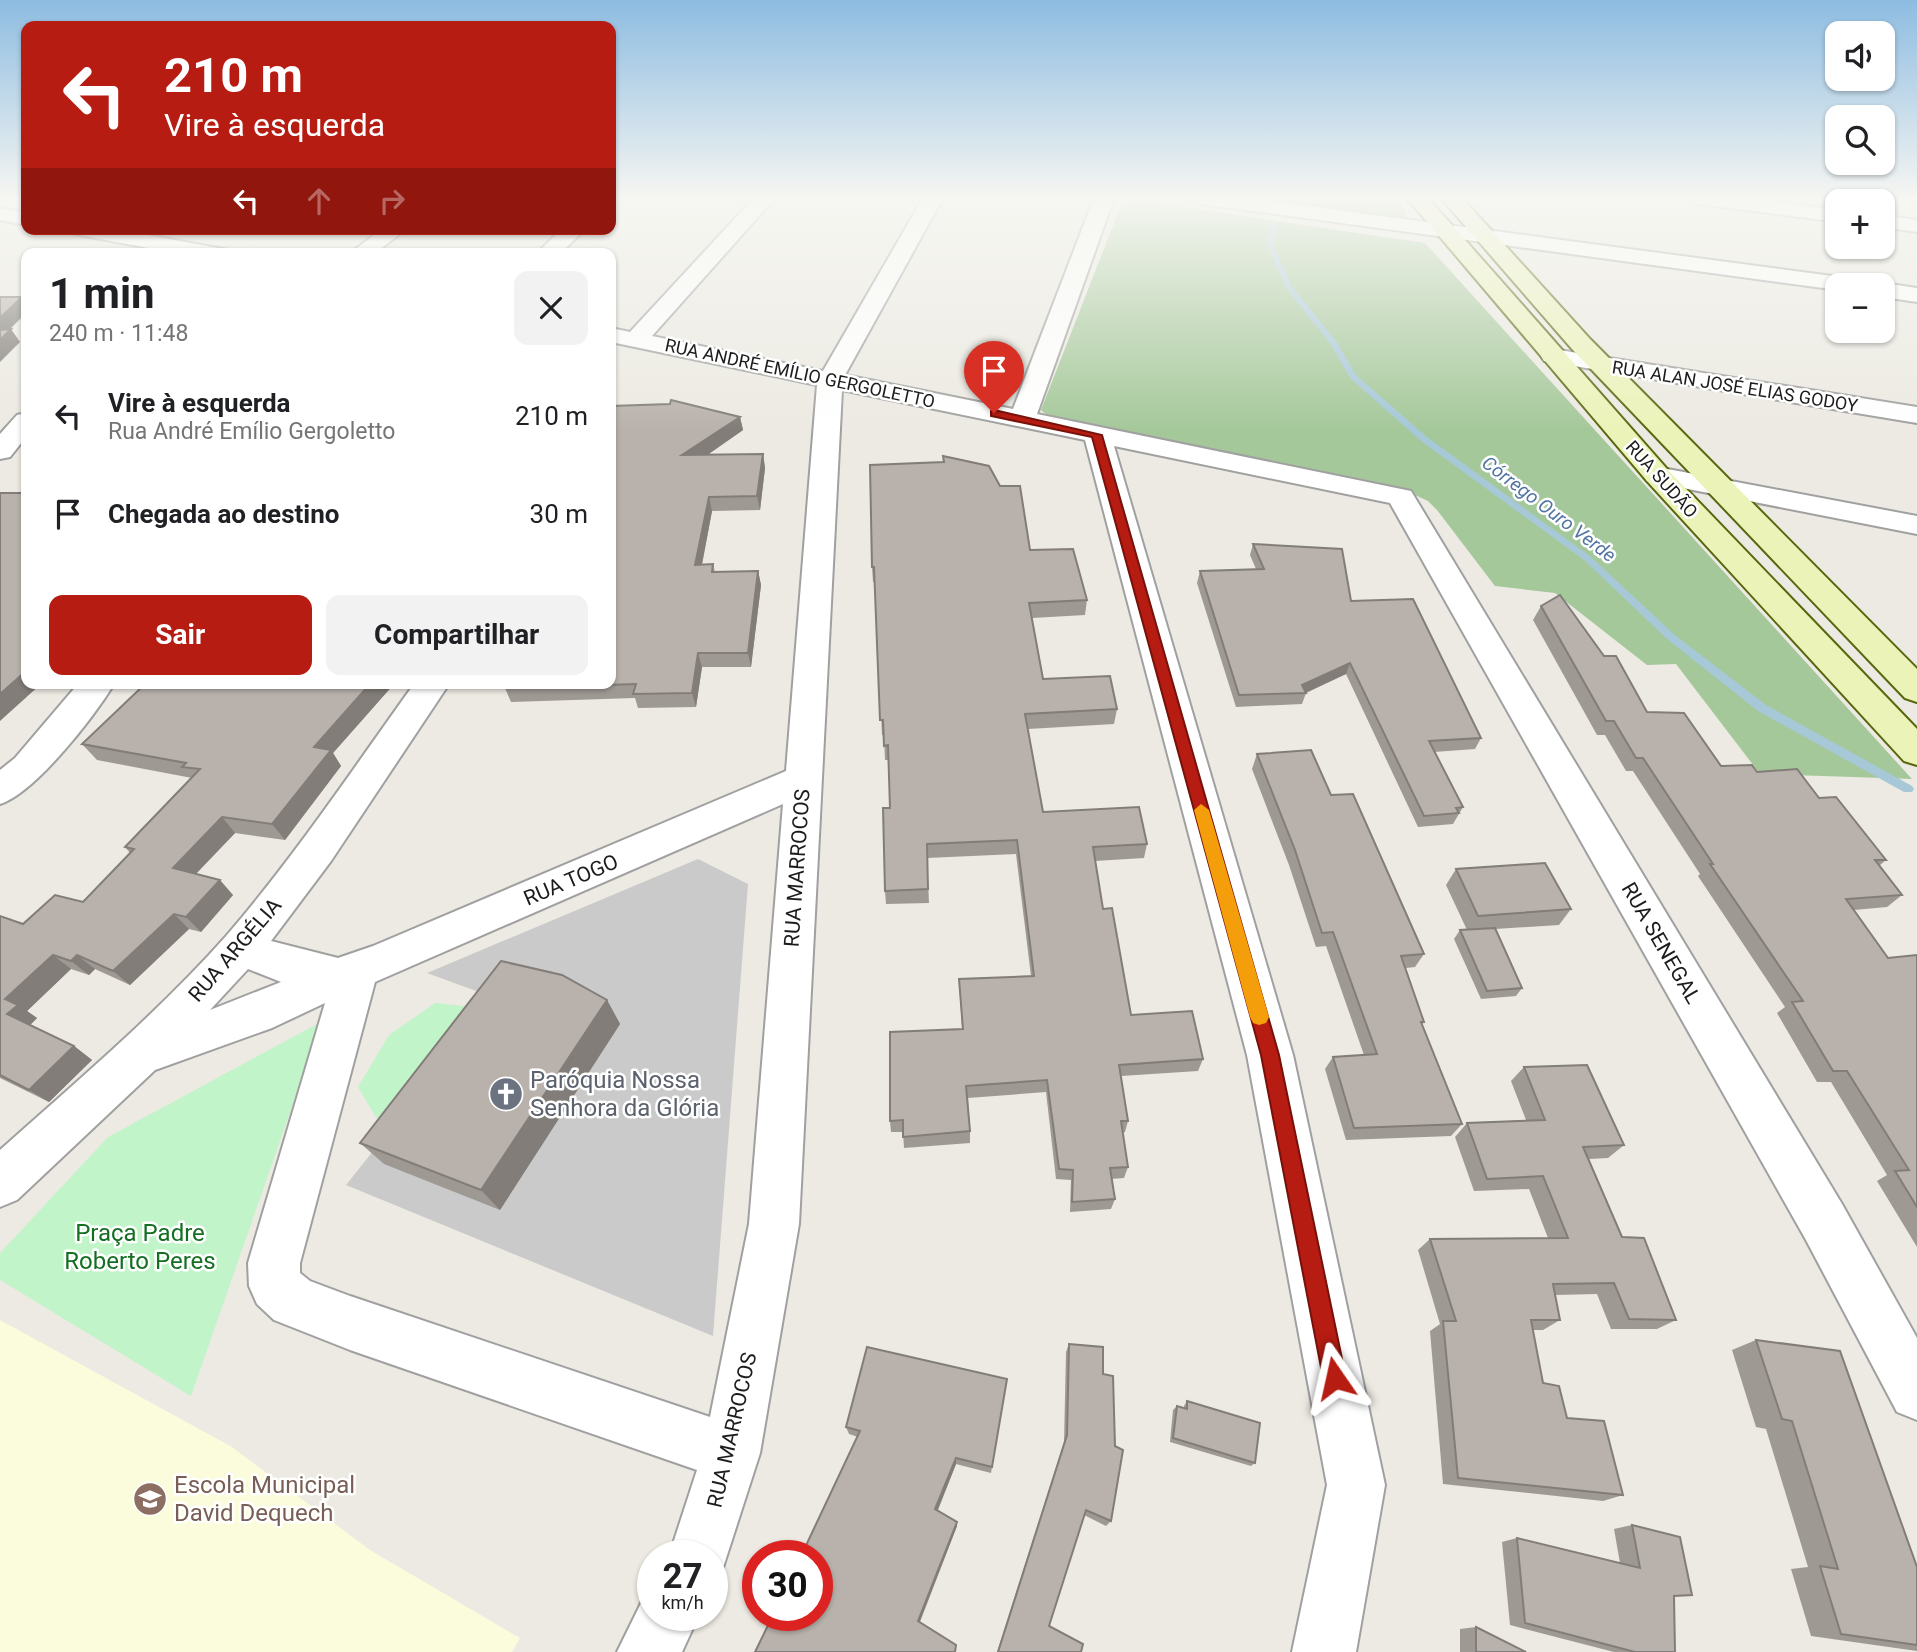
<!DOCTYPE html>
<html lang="pt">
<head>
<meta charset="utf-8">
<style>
  :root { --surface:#fff; --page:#f2f2f2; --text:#202124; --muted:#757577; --accent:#b61c11 }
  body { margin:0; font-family:Roboto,sans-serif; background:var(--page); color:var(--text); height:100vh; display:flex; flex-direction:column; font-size:26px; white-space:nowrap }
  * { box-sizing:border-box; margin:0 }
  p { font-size:23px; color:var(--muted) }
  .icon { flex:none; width:38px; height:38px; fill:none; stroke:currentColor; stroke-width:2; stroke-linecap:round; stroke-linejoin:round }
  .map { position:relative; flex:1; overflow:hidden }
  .details { position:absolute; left:21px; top:248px; width:595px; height:441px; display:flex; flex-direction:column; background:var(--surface); border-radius:14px; box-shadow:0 2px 5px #0004 }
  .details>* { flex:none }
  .top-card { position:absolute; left:21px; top:21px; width:595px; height:214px; border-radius:14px; box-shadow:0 2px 5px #0004; background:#b61c11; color:#fff; overflow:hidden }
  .tools { position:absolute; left:1825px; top:21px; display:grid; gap:14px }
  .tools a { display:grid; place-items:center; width:70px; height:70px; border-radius:14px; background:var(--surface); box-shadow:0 2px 5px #0004; font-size:35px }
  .speed { position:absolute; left:637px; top:1540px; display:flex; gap:14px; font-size:35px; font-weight:700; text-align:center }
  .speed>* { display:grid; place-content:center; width:91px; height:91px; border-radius:50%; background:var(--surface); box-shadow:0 2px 5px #0004; line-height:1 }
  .speed small { font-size:18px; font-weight:400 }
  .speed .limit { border:10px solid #d22; background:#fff; color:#111 }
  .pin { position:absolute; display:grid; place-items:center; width:60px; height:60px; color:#fff; margin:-72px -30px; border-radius:50% 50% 50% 0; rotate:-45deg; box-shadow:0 0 7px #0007 }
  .pin .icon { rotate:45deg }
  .me { position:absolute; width:77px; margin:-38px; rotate:349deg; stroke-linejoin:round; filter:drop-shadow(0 0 5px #0008) }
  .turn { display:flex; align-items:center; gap:24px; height:147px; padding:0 28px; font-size:32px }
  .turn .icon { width:91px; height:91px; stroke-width:2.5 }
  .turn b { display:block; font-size:49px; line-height:60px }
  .lanes { display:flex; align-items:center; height:66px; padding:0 28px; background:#0003; justify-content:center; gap:35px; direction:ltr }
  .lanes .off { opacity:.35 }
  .round { display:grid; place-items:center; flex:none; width:74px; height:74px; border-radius:14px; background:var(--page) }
  .headline { display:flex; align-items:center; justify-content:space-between; height:119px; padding:0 28px }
  h1 { font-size:42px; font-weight:700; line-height:52px }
  .cta { display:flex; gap:14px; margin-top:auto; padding:14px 28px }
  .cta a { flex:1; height:80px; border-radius:14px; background:var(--accent); color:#fff; font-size:28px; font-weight:700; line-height:80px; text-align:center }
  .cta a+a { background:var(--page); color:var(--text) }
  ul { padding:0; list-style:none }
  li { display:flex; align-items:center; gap:21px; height:98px; padding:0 28px }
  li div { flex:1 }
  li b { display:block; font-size:26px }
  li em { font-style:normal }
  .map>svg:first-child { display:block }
  .education { fill:#fafcdc }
  .religious { fill:#cacaca }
  .forest { fill:#a5c89a }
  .park { fill:#c2f4c9 }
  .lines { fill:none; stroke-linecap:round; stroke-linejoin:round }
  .stream { fill:#a6c8d7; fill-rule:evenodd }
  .street-casing { stroke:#a0a0a0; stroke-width:4 }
  .secondary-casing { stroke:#58680e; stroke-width:4 }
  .street { fill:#fff; fill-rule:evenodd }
  .secondary { fill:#ecf3b9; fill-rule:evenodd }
  .wall { fill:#9f9994 }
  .shaded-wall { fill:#827d78 }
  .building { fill:#b9b2ac; stroke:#827d78; stroke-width:2 }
  .route { fill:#b61c11; stroke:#76120b; stroke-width:2 }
  .slow { fill:#f59e0b }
  .labels { text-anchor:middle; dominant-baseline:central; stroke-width:5; stroke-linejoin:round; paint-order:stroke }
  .far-street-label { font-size:18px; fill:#1c1c1c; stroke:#fff }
  .far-water-label { font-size:19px; font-style:italic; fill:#5174a2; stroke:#fff }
  .street-label { font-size:21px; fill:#1c1c1c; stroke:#fff }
  .near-worship-label { font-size:24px; fill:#5b616d; stroke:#fff; text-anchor:start }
  .near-park-label { font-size:24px; fill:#146f22; stroke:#fff }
  .near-education-label { font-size:24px; fill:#785e54; stroke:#fff; text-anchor:start }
</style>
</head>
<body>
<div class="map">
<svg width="1917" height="1652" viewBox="0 0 1917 1652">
  <rect width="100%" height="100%" fill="#eceae2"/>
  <polygon class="education" points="0,1320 232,1447 370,1550 520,1638 512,1652 0,1652"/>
  <polygon class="religious" points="698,859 748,884 713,1336 346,1185 495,998 427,973"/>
  <g class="forest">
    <polygon points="1245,198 1398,198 1406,214 1402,218 1387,218"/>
    <polygon points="1135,200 1425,243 1912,779 1760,774 1676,664 1647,665 1555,593 1495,586 1437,510 1428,501 1413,494 1047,415 1041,410 1121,205"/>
  </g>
  <g class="park">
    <polygon points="435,1003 482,1008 383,1129 358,1087 389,1035"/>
    <polygon points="317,1024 301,1081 191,1396 0,1280 0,1253 108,1137"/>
  </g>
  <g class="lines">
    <g class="stream">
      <polygon points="1274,198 1280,198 1276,203 1273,201"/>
      <polygon points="1275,220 1278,222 1273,245 1293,288 1337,342 1356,375 1427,437 1590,556 1675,635 1766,705 1912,786 1914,789 1912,792 1904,792 1758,711 1667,639 1584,560 1421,441 1350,378 1331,345 1286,288 1267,245 1272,222"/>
    </g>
    <g class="street-casing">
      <g id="street">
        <polygon points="611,198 622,198 618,203 611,205"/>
        <path d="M754 198H775L652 336 823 371 923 198H943L845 375 1013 409 1094 198H1114L1037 414 1411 491 1842 1204 1917 1338V1420L1897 1412 1806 1240 1390 503 1114 446 1293 1055 1385 1485 1356 1652H1292L1327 1485 1247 1055 1085 440 842 390 799 1224 760 1453 720 1577 712 1581V1556H669L697 1470 350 1350 274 1320 257 1304 249 1286 248 1263 325 1003 272 1028 155 1070 17 1200 0 1207V1150C77 1081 158 1013 227 935 295 856 353 769 414 684H449L331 861 271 941 338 958 373 946 786 771 817 385 611 342V328L630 332ZM783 804 749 1224 710 1417 350 1296 310 1281 300 1273V1263L375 982ZM248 969 281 982 210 1010Z"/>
        <polygon points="1191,198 1247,198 1847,278 1855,280 1858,285 1838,285 1838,290 1201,204"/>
        <polygon points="1688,198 1746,198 1838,210 1838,222 1698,204"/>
        <polygon points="0,208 26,213 26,225 0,220"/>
        <polygon points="1883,215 1917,220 1917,232 1883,227"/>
        <polygon points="69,229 115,229 218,248 226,249 229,254 181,254 79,235 72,233"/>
        <polygon points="382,229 406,229 374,254 349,254"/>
        <polygon points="562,229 585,229 560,254 536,254"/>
        <polygon points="1883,283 1917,288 1917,302 1883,297 1883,285 1875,285"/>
        <polygon points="1553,349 1917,407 1917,423 1544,361 1541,356 1544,351"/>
        <polygon points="26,413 26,437 10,457 0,459 0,434 17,415"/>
        <polygon points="1657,467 1917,516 1917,534 1647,481 1643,475 1647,469"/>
        <path d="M78 684H114C94 717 35 793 0 804V770L15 758Z"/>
        <polygon points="653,1590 653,1615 699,1615 682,1652 617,1652 646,1593"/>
      </g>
    </g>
    <g class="secondary-casing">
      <g id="secondary">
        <polygon points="1407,198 1428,198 1667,469 1917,729 1917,765 1904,761 1647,481"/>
        <polygon points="1441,198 1462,198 1590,339 1917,669 1917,702 1905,698 1572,349"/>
      </g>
    </g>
    <use href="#street" class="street"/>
    <use href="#secondary" class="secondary"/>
  </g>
  <g class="wall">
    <polygon points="611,406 740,417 743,430 707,455 763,454 765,468 760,510 712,511 702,565 713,564 715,572 758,571 761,585 751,667 702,667 696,707 638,708 635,698 511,702 505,688 611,684"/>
    <polygon points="1253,544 1351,601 1481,738 1475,749 1434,752 1463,807 1453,824 1418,827 1346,674 1306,693 1302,704 1236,707 1197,583 1200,571 1256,569 1250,555"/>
    <polygon points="1030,550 1087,600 1085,615 1032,618 1043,679 1117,709 1114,724 1028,729 1043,812 1147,844 1144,858 1095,861 1103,909 1131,1015 1203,1059 1198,1071 1121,1076 1128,1121 1125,1132 1123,1133 1128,1167 1124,1178 1111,1179 1115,1199 1111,1209 1070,1212 1071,1180 1056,1179 1046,1092 968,1098 970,1131 970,1143 904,1148 903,1132 891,1132 890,1121 962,1029 959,979 1031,976 1016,854 927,858 929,903 886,904 885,891 890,808 889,760 885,760 884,735 882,735 875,581 873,582 872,567"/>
    <polygon points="1541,606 1604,656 1647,712 1721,766 1757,772 1819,798 1886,860 1880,865 1902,895 1887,907 1854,910 1888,958 1917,955 1917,1247 1877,1181 1887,1175 1831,1082 1817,1082 1777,1013 1785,1007 1698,876 1700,874 1633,771 1626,771 1605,735 1597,735 1533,620"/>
    <polygon points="145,684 402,684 394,684 333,753 341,766 285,840 235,833 196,874 233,895 201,932 189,929 130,985 95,969 89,975 71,969 27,1011 37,1018 30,1025 74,1046 92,1060 49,1102 0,1078 0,916 23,924 83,902 130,853 125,847 192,778 97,760 82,744"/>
    <polygon points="1257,754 1331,795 1424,954 1415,967 1406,968 1424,1022 1422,1025 1462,1124 1451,1136 1346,1140 1325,1069 1333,1057 1364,1055 1326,946 1316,947 1289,865 1252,769"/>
    <polygon points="1456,869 1571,909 1559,925 1495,929 1522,988 1516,996 1481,999 1454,939 1460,930 1467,930 1446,885"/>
    <polygon points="607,1000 620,1024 500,1210 384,1164 360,1143"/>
    <polygon points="1524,1067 1624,1145 1608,1158 1589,1159 1622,1237 1676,1320 1657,1329 1611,1329 1597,1294 1555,1295 1560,1320 1543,1330 1533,1330 1543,1383 1623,1495 1603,1501 1443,1484 1430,1331 1440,1324 1418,1250 1430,1239 1548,1238 1529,1189 1474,1191 1455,1137 1467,1123 1526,1120 1511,1081"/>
    <polygon points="1756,1340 1917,1567 1917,1651 1811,1636 1791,1569 1808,1567 1766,1429 1756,1427 1732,1350"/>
    <polygon points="1069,1344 1103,1374 1111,1521 1106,1526 1084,1515 1049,1626 1081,1652 997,1652 1064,1442 1066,1352"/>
    <polygon points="1007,1379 991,1473 956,1464 938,1510 957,1522 957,1526 920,1622 755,1652 858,1437 849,1434 846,1427"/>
    <polygon points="1187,1401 1255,1463 1251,1466 1170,1442 1173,1410 1177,1406 1184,1408 1184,1406"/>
    <polygon points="1632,1525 1674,1597 1675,1652 1614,1652 1510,1625 1502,1542 1517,1538 1620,1563 1614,1529"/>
    <polygon points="1476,1627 1526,1652 1460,1652 1460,1629"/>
  </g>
  <g class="shaded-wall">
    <polygon points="22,297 26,302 26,313 0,339 0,318"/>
    <polygon points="11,329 20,342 0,362 0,340"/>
    <polygon points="740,417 743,430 686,470 682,455"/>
    <polygon points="763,454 765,468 760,510 757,496"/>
    <polygon points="709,497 712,511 699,579 695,565"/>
    <polygon points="758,571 761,585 751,667 748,653"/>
    <polygon points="698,653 702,667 696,707 692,693"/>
    <polygon points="1350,663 1346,674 1305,693 1302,685"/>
    <polygon points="26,671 26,684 41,684 0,721 0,694"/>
    <polygon points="370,684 394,684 333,753 341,766 285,840 272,824 314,747"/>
    <polygon points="222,817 235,833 187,883 173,868"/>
    <polygon points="220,880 233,895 201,932 186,917"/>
    <polygon points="174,914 189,929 130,985 113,971"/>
    <polygon points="53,955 71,969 27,1011 37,1018 27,1028 7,1014 5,999"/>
    <polygon points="77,955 95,969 89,975 71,961"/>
    <polygon points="607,1000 620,1024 500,1210 481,1190"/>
    <polygon points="74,1046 92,1060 49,1102 29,1090"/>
    <polygon points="956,1458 956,1464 936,1514 935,1509"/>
    <polygon points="957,1522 957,1526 919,1623 918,1621"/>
  </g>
  <g class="building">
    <polygon points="0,297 22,297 0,318"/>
    <polygon points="11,329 0,340 0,330"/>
    <polygon points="671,400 740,417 682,455 763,454 757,496 709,497 695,565 713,564 712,572 758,571 748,653 698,653 692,693 633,694 636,684 505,688 506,684 611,684 611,406 670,404"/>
    <polygon points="943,456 989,466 1000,486 1020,486 1030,550 1073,549 1087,600 1029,603 1043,679 1110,676 1117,709 1025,714 1043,812 1139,807 1147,844 1093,847 1103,909 1112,908 1131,1015 1192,1011 1203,1059 1119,1065 1128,1121 1121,1121 1128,1167 1110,1168 1115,1199 1072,1202 1073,1170 1059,1169 1047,1080 966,1086 970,1131 903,1137 903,1120 890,1121 890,1032 963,1029 959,979 1034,976 1017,840 927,844 928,889 885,891 883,808 890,808 888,745 884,746 883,720 880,720 874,567 872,567 870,465 944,462"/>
    <polygon points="0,493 26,493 26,671 0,694"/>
    <polygon points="1253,544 1342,549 1351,601 1413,599 1481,738 1429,741 1463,807 1456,808 1459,813 1424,816 1350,663 1302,685 1306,693 1239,695 1200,571 1264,569"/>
    <polygon points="1560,595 1604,656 1616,656 1647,712 1684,713 1721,766 1752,765 1757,772 1797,769 1819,798 1836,797 1886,860 1875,860 1902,895 1846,899 1888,958 1917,955 1917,1207 1895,1171 1909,1170 1847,1071 1833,1071 1792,1002 1803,1001 1710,864 1713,864 1643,758 1636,758 1614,721 1606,721 1541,606"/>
    <polygon points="145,684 370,684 314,747 331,750 272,824 222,817 173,868 220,880 186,917 174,914 113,971 77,955 71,961 53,955 5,999 18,1005 7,1014 74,1046 29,1090 0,1075 0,916 23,924 55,895 83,902 134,849 125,847 200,769 182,767 186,763 82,744"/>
    <polygon points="1311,750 1331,795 1353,794 1424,954 1401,956 1424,1022 1421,1022 1462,1124 1354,1128 1333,1057 1377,1054 1333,932 1322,933 1295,850 1257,754"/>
    <polygon points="1545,863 1571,909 1478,916 1456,869"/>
    <polygon points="1495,928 1522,988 1487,991 1460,930"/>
    <polygon points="501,961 562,975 607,1000 481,1190 360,1143"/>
    <polygon points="1587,1065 1624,1145 1583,1147 1622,1237 1644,1238 1676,1320 1629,1319 1614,1283 1553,1284 1560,1320 1531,1320 1543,1383 1559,1386 1567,1418 1604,1421 1623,1495 1458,1478 1443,1321 1456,1321 1430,1239 1568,1238 1543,1176 1487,1179 1467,1123 1545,1120 1524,1067"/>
    <polygon points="1756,1340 1840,1351 1917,1567 1917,1645 1841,1634 1820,1566 1838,1569 1792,1421 1782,1419"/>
    <polygon points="1069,1344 1103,1347 1103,1374 1113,1376 1115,1446 1123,1450 1111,1521 1086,1510 1049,1626 1083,1644 1081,1652 998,1652 1067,1435"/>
    <polygon points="867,1347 1007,1379 992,1467 956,1458 935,1509 957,1522 918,1621 956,1645 955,1652 755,1652 773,1615 817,1615 817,1556 801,1556 860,1431 846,1427"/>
    <polygon points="1187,1401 1260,1423 1255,1463 1173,1438 1177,1406 1187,1409"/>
    <polygon points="1632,1525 1680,1537 1692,1595 1674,1596 1675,1652 1635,1652 1525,1623 1517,1538 1640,1568"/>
    <polygon points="1476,1627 1526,1652 1476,1652"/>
  </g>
  <linearGradient id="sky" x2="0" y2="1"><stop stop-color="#8dbce1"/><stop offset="0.46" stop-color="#f6f6f2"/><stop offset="1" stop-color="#f6f6f2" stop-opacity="0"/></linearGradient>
  <rect width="1917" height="430" fill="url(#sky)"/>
  <polygon class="route" points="994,410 1102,435 1279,1055 1346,1378 1343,1386 1335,1389 1327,1386 1323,1378 1261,1055 1092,437 991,416 991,411"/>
  <polygon class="slow" points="1201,804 1209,810 1269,1017 1266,1023 1259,1025 1253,1023 1250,1017 1194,810"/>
  <defs>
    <g id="church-disc" transform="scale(1.75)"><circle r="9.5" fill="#6b7280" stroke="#fff"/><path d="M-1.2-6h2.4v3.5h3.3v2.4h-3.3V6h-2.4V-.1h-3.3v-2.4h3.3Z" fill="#fff"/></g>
    <g id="school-disc" transform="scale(1.75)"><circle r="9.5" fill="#8d6e63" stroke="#fff"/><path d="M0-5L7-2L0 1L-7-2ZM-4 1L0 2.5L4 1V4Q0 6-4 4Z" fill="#fff"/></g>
  </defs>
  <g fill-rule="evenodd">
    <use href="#church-disc" x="506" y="1094"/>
    <use href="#school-disc" x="150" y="1499"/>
  </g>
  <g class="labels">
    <g class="far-street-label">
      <text transform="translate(800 373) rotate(12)">RUA ANDRÉ EMÍLIO GERGOLETTO</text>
      <text transform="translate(1735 386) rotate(9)">RUA ALAN JOSÉ ELIAS GODOY</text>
      <text transform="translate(1662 479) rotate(48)">RUA SUDÃO</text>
    </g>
    <g class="far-water-label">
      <text transform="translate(1549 509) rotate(37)">Córrego Ouro Verde</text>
    </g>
    <g class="street-label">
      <text transform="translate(797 868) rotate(-86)">RUA MARROCOS</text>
      <text transform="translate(571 880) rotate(-23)">RUA TOGO</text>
      <text transform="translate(1661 943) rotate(60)">RUA SENEGAL</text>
      <text transform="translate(235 950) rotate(-49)">RUA ARGÉLIA</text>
      <text transform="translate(732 1430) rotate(-77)">RUA MARROCOS</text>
    </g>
    <g class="near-worship-label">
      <text x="530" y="1080">Paróquia Nossa<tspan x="530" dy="28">Senhora da Glória</tspan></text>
    </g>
    <g class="near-park-label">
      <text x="140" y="1233">Praça Padre<tspan x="140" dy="28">Roberto Peres</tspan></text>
    </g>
    <g class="near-education-label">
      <text x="174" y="1485">Escola Municipal<tspan x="174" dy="28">David Dequech</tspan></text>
    </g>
  </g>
</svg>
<div class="tools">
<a><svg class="icon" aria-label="sound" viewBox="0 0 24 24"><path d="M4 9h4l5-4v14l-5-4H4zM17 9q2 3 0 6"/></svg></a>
<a><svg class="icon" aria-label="search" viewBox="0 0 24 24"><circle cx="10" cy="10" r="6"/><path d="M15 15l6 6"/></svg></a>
<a>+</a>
<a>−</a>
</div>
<div class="speed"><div>27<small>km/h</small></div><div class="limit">30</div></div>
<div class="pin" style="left:994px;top:413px;background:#d93025"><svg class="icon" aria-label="arrive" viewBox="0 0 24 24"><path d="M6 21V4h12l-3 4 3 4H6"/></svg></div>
<svg class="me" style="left:1335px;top:1378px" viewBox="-20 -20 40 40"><path d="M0-17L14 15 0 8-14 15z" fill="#b61c11" stroke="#fff" stroke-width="4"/></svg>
<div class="top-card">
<div class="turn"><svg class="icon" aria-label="left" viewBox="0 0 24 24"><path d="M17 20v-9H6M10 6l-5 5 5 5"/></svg><div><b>210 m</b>Vire à esquerda</div></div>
<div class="lanes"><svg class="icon" aria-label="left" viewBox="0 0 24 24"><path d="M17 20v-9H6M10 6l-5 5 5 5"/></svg><svg class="icon off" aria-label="ahead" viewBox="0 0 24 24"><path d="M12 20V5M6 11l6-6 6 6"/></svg><svg class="icon off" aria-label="right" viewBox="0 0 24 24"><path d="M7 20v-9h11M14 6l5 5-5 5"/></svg></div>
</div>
<section class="details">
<div class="headline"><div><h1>1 min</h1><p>240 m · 11:48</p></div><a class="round"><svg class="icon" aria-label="close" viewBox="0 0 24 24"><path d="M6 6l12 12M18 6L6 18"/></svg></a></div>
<ul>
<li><svg class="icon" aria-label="left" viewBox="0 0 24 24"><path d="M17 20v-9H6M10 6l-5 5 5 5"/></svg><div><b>Vire à esquerda</b><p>Rua André Emílio Gergoletto</p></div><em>210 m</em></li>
<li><svg class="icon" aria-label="arrive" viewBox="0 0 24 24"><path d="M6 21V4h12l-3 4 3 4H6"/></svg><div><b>Chegada ao destino</b></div><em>30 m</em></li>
</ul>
<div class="cta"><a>Sair</a><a>Compartilhar</a></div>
</section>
</div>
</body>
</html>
